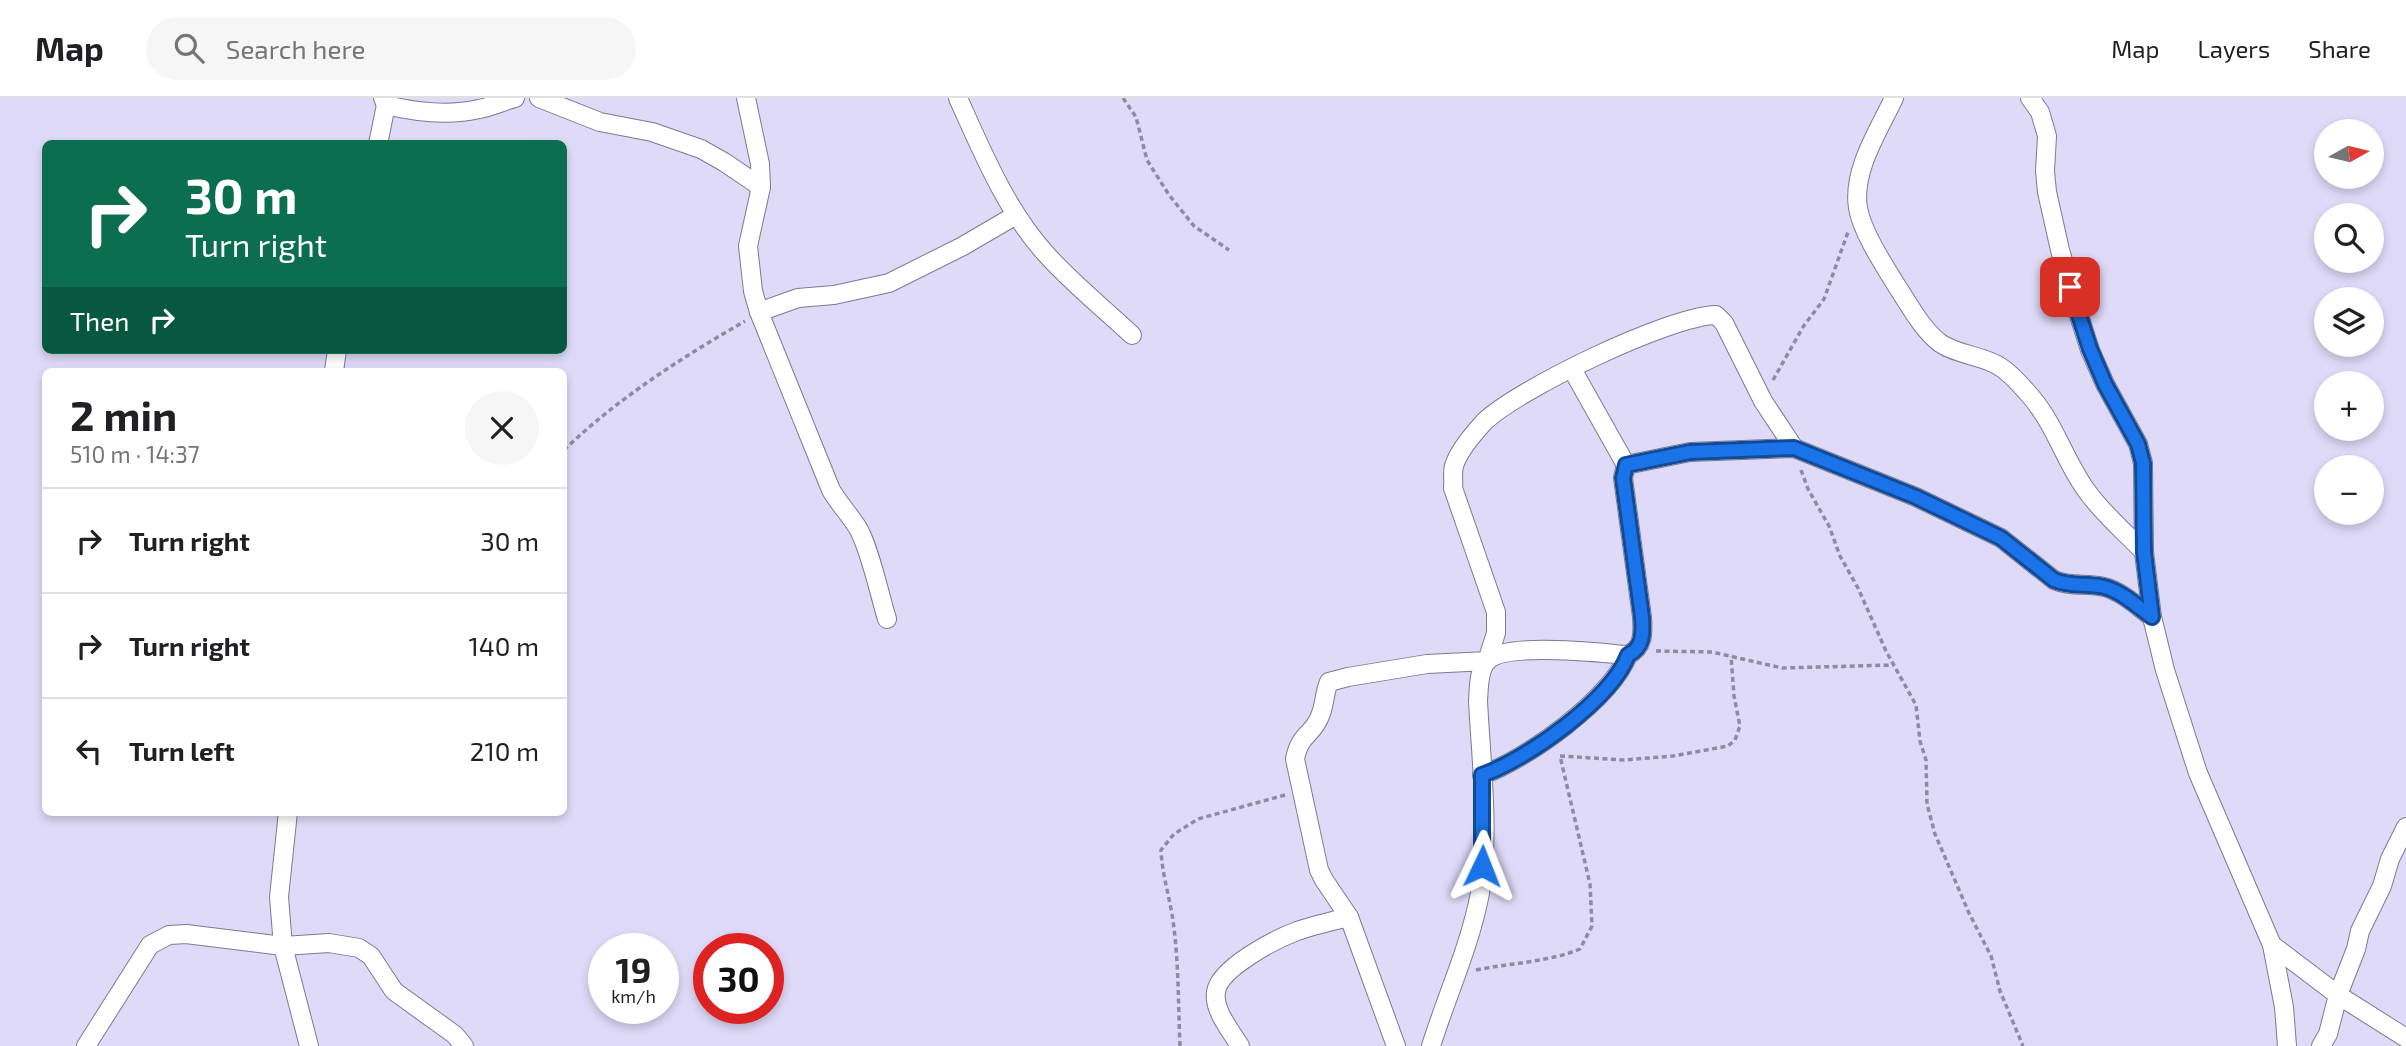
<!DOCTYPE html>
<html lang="en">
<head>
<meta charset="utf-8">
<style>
  :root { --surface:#fff; --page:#f6f6f6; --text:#202124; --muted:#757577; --line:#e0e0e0 }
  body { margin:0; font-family:"Exo 2",sans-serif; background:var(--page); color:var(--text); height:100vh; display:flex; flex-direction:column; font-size:26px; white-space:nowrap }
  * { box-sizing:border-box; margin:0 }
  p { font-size:23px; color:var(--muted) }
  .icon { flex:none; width:38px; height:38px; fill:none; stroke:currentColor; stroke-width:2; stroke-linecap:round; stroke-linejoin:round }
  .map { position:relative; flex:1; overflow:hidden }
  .details { position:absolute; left:42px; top:270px; width:525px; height:448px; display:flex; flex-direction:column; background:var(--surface); border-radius:10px; box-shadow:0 4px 10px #0003 }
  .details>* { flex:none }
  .banner { position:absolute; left:42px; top:42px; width:525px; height:214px; border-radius:10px; box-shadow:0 4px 10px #0003; background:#0b6e4f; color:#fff; overflow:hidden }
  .needle { width:46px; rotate:82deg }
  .controls { position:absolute; left:2314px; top:21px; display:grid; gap:14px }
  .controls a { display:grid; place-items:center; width:70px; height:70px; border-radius:50%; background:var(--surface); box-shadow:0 4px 10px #0003; font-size:35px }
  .speed { position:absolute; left:588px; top:835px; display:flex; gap:14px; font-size:35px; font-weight:700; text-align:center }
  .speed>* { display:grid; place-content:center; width:91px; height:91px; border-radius:50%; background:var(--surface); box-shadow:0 4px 10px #0003; line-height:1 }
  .speed small { font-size:18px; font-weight:400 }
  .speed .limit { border:10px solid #d22; background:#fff; color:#111 }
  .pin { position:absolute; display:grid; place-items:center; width:60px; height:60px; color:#fff; margin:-30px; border-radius:14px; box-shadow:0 4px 10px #0006 }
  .me { position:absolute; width:77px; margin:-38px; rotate:2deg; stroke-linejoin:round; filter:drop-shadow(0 0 5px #0008) }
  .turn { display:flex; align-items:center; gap:24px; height:147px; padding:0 28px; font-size:32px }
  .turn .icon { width:91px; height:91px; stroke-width:2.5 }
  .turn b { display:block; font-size:49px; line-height:60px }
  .then { display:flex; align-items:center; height:66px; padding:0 28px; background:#0003; gap:14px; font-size:26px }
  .round { display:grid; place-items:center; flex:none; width:74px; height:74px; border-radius:37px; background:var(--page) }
  .overview { display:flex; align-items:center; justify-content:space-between; height:119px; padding:0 28px }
  h1 { font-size:42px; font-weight:700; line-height:52px }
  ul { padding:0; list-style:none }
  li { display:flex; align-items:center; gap:21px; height:105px; padding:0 28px; border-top:2px solid var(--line) }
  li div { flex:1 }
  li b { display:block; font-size:26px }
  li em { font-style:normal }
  header { display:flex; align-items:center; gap:42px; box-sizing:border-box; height:98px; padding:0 35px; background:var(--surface); border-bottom:2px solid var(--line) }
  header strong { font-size:33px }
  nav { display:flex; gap:38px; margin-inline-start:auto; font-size:24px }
  .search { width:490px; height:63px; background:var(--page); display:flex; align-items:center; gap:18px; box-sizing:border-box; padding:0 24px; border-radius:38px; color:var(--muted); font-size:26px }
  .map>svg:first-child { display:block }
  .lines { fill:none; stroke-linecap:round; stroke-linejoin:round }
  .minor-casing { stroke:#7c7993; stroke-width:20 }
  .path { stroke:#8e8ba0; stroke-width:3.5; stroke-dasharray:5 3.5; stroke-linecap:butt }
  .minor { stroke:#fff; stroke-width:18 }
  .route-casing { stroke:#114b97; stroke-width:18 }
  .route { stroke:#1a73e8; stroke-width:12 }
</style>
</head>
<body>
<header>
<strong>Map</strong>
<div class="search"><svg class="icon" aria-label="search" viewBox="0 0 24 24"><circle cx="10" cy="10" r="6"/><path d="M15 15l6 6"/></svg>Search here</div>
<nav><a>Map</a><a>Layers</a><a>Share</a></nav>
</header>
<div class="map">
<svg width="2406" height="948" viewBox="0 0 2406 948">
  <rect width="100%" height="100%" fill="#dedaf8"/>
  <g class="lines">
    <g class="minor-casing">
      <g id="minor">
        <path d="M383 0 386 7C415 14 449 18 479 11 491 9 503 3 515 0"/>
        <polyline points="539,0 600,24 652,34 701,51 724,64 761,89"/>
        <path d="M746 0 760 66 761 89 748 148 753 193 759 214 831 392C839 406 851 418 859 432 871 455 879 495 887 521"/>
        <path d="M958 0C982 53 1006 112 1046 156 1072 185 1103 210 1132 237"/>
        <path d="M1894 0C1879 32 1852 72 1858 110 1862 134 1885 169 1898 190 1910 208 1922 231 1940 245 1957 257 1981 257 1999 268 2009 274 2018 284 2026 293 2055 324 2063 360 2086 392 2102 415 2125 434 2144 454"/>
        <polyline points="2030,0 2040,14 2047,38 2045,73 2047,94 2060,152 2076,208 2090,252 2105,286 2138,346 2143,365 2144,454 2152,519 2165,572 2198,675 2272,847 2338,897 2406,940"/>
        <polyline points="378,46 386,7"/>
        <polyline points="759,214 798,200 834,197 889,185 963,148 1016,117"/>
        <polyline points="1572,271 1626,367"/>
        <polyline points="334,273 337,252"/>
        <path d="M1482 677C1526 662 1611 601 1628 557"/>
        <polyline points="288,714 279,799 283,848 309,948"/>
        <polyline points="2272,847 2284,909 2287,948"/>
        <polyline points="86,948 150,847 169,837 186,836 283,848 329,845 359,850 371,858 394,893 455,937 464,948"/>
        <path d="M1240 948C1231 933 1213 912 1216 894 1219 870 1276 841 1297 833 1314 827 1332 823 1349 819"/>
        <path d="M1396 948 1349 819 1324 782 1319 772 1295 661C1300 635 1313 637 1320 618 1325 607 1324 595 1329 584L1348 579 1427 566 1487 563 1496 535V514L1453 390C1454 383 1452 374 1454 368 1458 354 1474 335 1484 324 1518 291 1669 218 1716 217L1724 225 1763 303 1794 350"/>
        <path d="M1431 948C1447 897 1470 848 1480 795 1490 739 1481 661 1478 603 1479 591 1478 571 1488 562 1508 544 1600 555 1628 557 1644 549 1643 535 1642 519L1623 380 1626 367 1690 354 1794 350 1916 399 2001 440 2054 482C2070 489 2087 485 2104 489 2121 493 2137 508 2152 519"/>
        <polyline points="2321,948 2328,936 2338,897 2356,851 2360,833 2382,788 2390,761 2406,729"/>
      </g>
    </g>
    <g class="path">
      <polyline points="1123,0 1136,19 1147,62 1169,97 1194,128 1229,152"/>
      <polyline points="1773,282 1803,229 1824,201 1848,134"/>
      <path d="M564 352C617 301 681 260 745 223"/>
      <polyline points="1801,372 1808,391 1829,428 1840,458 1858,490 1886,553 1916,607 1920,643 1926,662 1927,706 1935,736 1969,815 1991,858 2000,893 2023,948"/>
      <polyline points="1656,553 1712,554 1782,570 1894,567"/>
      <polyline points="1560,658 1624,662 1673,658 1728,648 1735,642 1740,628 1734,598 1731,558"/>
      <path d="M1476 872C1511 865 1548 864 1580 851L1592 828 1590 786 1560 658"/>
      <path d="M1180 948C1178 904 1179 860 1172 816 1168 794 1162 774 1161 752L1174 736 1198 721 1285 697"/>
    </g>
    <use href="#minor" class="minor"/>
  </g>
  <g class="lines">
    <g class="route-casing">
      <path id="route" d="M1482 768V677C1526 662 1612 601 1628 557 1644 549 1643 535 1642 519L1623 380 1626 367 1690 354 1794 350 1916 399 2001 440 2054 482C2070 489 2087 485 2104 489 2121 493 2137 508 2152 519L2144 454 2143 365 2138 346 2105 286 2090 251 2070 189"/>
    </g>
    <use href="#route" class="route"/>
  </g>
</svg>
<div class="controls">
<a><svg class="needle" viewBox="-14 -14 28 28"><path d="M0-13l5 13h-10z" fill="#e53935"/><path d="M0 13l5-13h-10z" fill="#757577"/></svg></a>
<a><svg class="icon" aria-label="search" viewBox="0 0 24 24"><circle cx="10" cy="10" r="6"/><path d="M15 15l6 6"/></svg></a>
<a><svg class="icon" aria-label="layers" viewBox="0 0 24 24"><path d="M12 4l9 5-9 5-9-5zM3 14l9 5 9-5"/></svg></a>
<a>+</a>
<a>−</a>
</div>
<div class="speed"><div>19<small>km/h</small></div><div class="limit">30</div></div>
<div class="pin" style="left:2070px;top:189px;background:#d93025"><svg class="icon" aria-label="arrive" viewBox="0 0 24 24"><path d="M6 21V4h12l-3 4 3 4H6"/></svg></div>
<svg class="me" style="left:1482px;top:768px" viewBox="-20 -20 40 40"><path d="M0-17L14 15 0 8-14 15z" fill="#1a73e8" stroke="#fff" stroke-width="4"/></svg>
<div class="banner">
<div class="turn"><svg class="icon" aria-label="right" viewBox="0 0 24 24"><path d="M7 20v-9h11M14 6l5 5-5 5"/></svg><div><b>30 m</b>Turn right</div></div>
<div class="then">Then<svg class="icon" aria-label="right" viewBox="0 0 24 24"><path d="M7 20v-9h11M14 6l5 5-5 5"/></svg></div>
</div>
<section class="details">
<div class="overview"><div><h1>2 min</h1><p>510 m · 14:37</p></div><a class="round"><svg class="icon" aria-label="close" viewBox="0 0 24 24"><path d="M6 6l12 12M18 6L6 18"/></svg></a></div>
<ul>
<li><svg class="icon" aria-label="right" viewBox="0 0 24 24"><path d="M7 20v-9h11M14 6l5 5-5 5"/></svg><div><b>Turn right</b></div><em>30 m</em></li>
<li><svg class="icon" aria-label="right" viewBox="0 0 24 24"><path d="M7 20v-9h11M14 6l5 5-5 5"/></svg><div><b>Turn right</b></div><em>140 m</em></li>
<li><svg class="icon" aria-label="left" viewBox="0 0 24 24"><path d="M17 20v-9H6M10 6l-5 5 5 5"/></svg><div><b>Turn left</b></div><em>210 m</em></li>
</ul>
</section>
</div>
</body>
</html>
